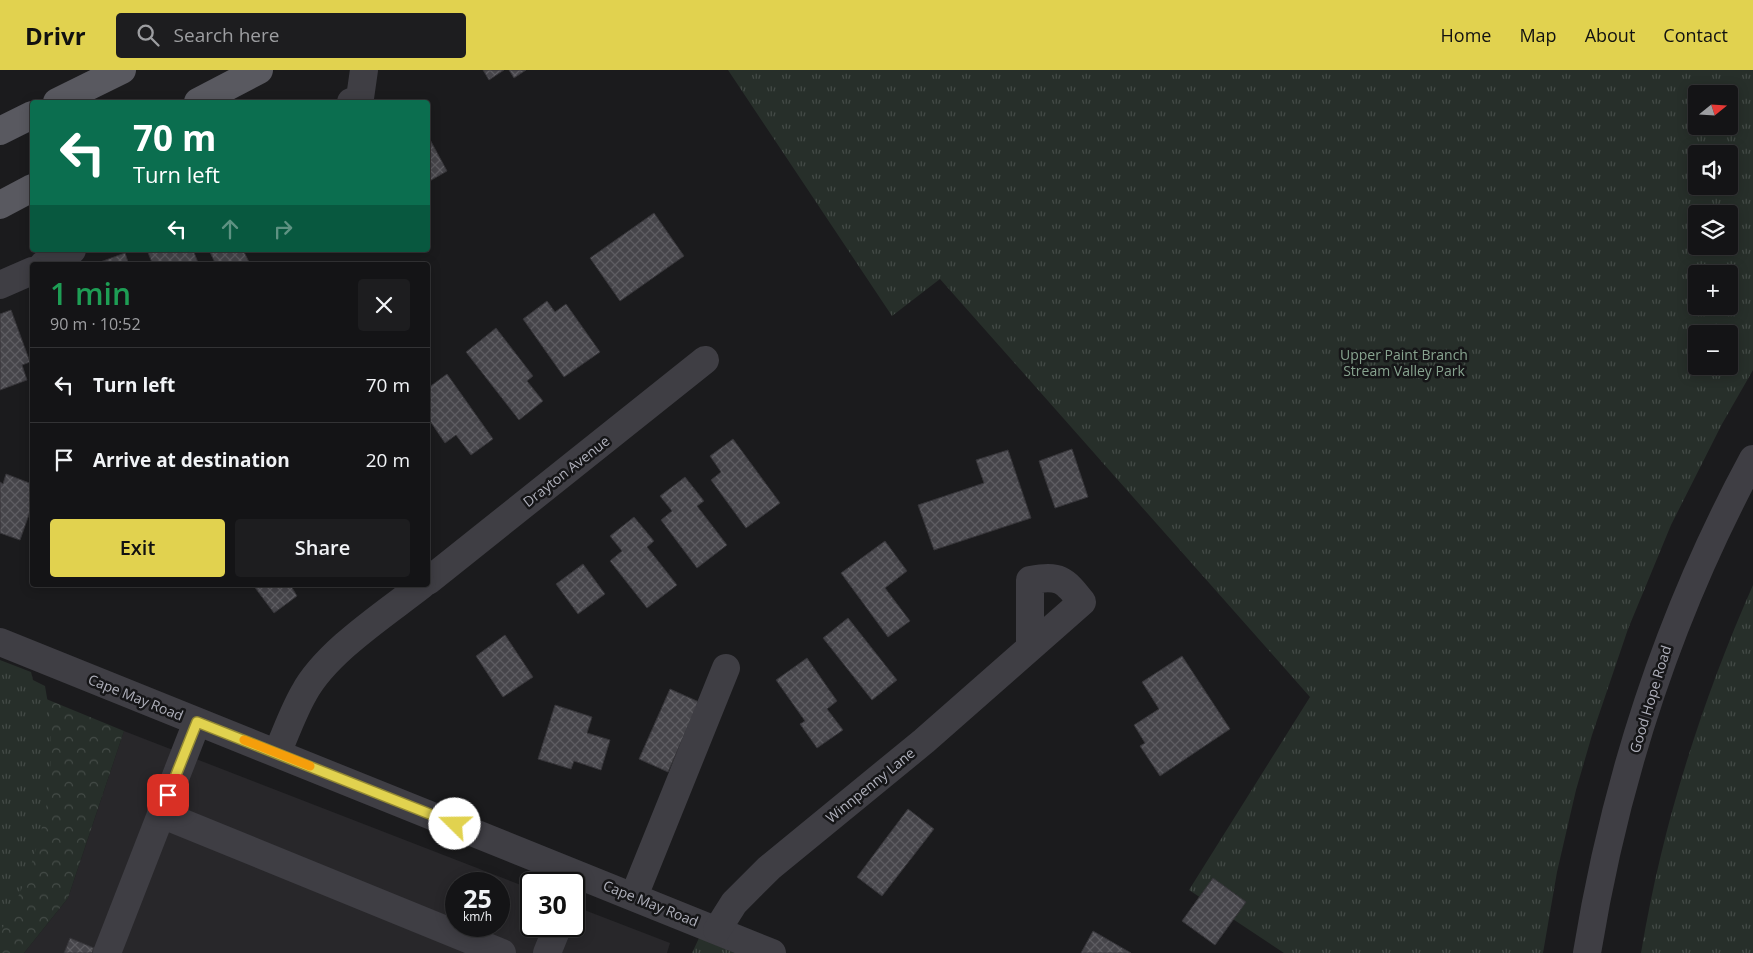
<!DOCTYPE html>
<html lang="en">
<head>
<meta charset="utf-8">
<style>
  :root { --surface:#141416; --page:#1d1d1f; --text:#f1f3f6; --muted:#9d9ea1; --line:#333335; --accent:#e1d24f }
  body { margin:0; font-family:"Open Sans",sans-serif; background:var(--page); color:var(--text); height:100vh; display:flex; flex-direction:column; font-size:19px; white-space:nowrap }
  * { box-sizing:border-box; margin:0 }
  p { font-size:16px; color:var(--muted) }
  .icon { flex:none; width:28px; height:28px; fill:none; stroke:currentColor; stroke-width:2; stroke-linecap:round; stroke-linejoin:round }
  .map { position:relative; flex:1; overflow:hidden }
  .panel { position:absolute; left:30px; top:192px; width:400px; height:325px; display:flex; flex-direction:column; background:var(--surface); border-radius:5px; box-shadow:0 2px 12px #0003,0 0 0 1px var(--line) }
  .panel>* { flex:none }
  .hud { position:absolute; left:30px; top:30px; width:400px; height:152px; border-radius:5px; box-shadow:0 2px 12px #0003,0 0 0 1px var(--line); background:#0b6e4f; color:#fff; overflow:hidden }
  .needle { width:32px; rotate:72deg }
  .buttons { position:absolute; left:1688px; top:15px; display:grid; gap:10px }
  .buttons a { display:grid; place-items:center; width:50px; height:50px; border-radius:5px; background:var(--surface); box-shadow:0 2px 12px #0003,0 0 0 1px var(--line); font-size:25px }
  .speed { position:absolute; left:445px; top:802px; display:flex; gap:10px; font-size:25px; font-weight:700; text-align:center }
  .speed>* { display:grid; place-content:center; width:65px; height:65px; border-radius:50%; background:var(--surface); box-shadow:0 2px 12px #0003,0 0 0 1px var(--line); line-height:1 }
  .speed small { font-size:12px; font-weight:400 }
  .speed .limit { border:2px solid #111; border-radius:8px; background:#fff; color:#111 }
  .pin { position:absolute; display:grid; place-items:center; width:42px; height:42px; color:#fff; margin:-21px; border-radius:10px; box-shadow:0 2px 8px #0006 }
  .me { position:absolute; width:55px; margin:-28px; rotate:292deg; stroke-linejoin:round; filter:drop-shadow(0 0 4px #0008) }
  .turn { display:flex; align-items:center; gap:18px; height:105px; padding:0 20px; font-size:22px }
  .turn .icon { width:65px; height:65px; stroke-width:2.5 }
  .turn b { display:block; font-size:35px; line-height:42px }
  .lanes { display:flex; align-items:center; height:48px; padding:0 20px; background:#0003; justify-content:center; gap:25px; direction:ltr }
  .lanes .off { opacity:.35 }
  .round { display:grid; place-items:center; flex:none; width:52px; height:52px; border-radius:5px; background:var(--page) }
  .overview { display:flex; align-items:center; justify-content:space-between; height:85px; padding:0 20px }
  h1 { font-size:30px; font-weight:600; line-height:38px; color:#1e9e55 }
  .cta { display:flex; gap:10px; margin-top:auto; padding:10px 20px }
  .cta a { flex:1; height:58px; border-radius:5px; background:var(--accent); color:#111; font-size:20px; font-weight:600; line-height:58px; text-align:center }
  .cta a+a { background:var(--page); color:var(--text) }
  ul { padding:0; list-style:none }
  li { display:flex; align-items:center; gap:15px; height:75px; padding:0 20px; border-top:1px solid var(--line) }
  li div { flex:1 }
  li b { display:block; font-size:19px }
  li em { font-style:normal }
  header { display:flex; align-items:center; gap:30px; box-sizing:border-box; height:70px; padding:0 25px; background:var(--accent); color:#111 }
  header strong { font-size:24px }
  nav { display:flex; gap:28px; margin-inline-start:auto; font-size:18px }
  .search { width:350px; height:45px; background:var(--page); display:flex; align-items:center; gap:12px; box-sizing:border-box; padding:0 18px; border-radius:5px; color:var(--muted); font-size:19px }
  .map>svg:first-child { display:block }
  .built { fill:#28272a; fill-rule:evenodd }
  .forest { fill:url(#forest-crowns) }
  .park { fill:url(#park-tufts); fill-rule:evenodd }
  .building { fill:url(#building-cross-hatch); stroke:#363539 }
  .lines { fill:none; stroke-linecap:round; stroke-linejoin:round }
  .minor { stroke:#3f3e44; stroke-width:28 }
  .major { stroke:#595960; stroke-width:28 }
  .route-casing { stroke:#928833; stroke-width:12 }
  .route { stroke:#e1d24f; stroke-width:9 }
  .slow { stroke:#f59e0b; stroke-width:9 }
  .labels { text-anchor:middle; dominant-baseline:central; stroke-width:5; stroke-linejoin:round; paint-order:stroke }
  .park-label { font-size:14px; fill:#88a490; stroke:#161618 }
  .street-label { font-size:14px; fill:#afb0bb; stroke:#161618 }
</style>
</head>
<body>
<header>
<strong>Drivr</strong>
<div class="search"><svg class="icon" aria-label="search" viewBox="0 0 24 24"><circle cx="10" cy="10" r="6"/><path d="M15 15l6 6"/></svg>Search here</div>
<nav><a>Home</a><a>Map</a><a>About</a><a>Contact</a></nav>
</header>
<div class="map">
<svg width="1753" height="883" viewBox="0 0 1753 883">
  <defs>
    <pattern id="forest-crowns" width="20" height="18" patternUnits="userSpaceOnUse" patternTransform="scale(1.25)"><rect width="20" height="18" fill="#272f2a"/><path d="M2 6a3 3 0 1 1 6 0M12 15a3 3 0 1 1 6 0" fill="none" stroke="#444b47"/></pattern>
    <pattern id="park-tufts" width="24" height="20" patternUnits="userSpaceOnUse" patternTransform="scale(1.25)"><rect width="24" height="20" fill="#272f2a"/><path d="M3 7l-1-3M5 7V3M7 7l1-3M15 17l-1-3M17 17v-4M19 17l1-3" fill="none" stroke="#444b47"/></pattern>
    <pattern id="building-cross-hatch" width="8" height="8" patternUnits="userSpaceOnUse" patternTransform="scale(1.25)"><rect width="8" height="8" fill="#46454a"/><path d="M0 0l8 8M0 8l8-8" fill="none" stroke="#5e5d62"/></pattern>
  </defs>
  <rect width="100%" height="100%" fill="#1b1b1d"/>
  <path class="built" d="M124 661 531 819V856H574V836L670 873 667 883H24L68 828ZM456 814H499V856H456Z"/>
  <polygon class="forest" points="0,610 124,661 68,828 24,883 0,883"/>
  <g class="park">
    <path d="M728 0H1753V300L1722 354 1671 455 1628 559 1592 665 1576 720 1557 802 1543 883H1284L1189 820 1310 627 940 209 892 246ZM1696 24H1729V56H1696ZM1696 84H1729V116H1696ZM1696 144H1729V176H1696ZM1696 204H1729V236H1696ZM1696 264H1729V296H1696Z"/>
    <path d="M1753 515V883H1641C1662 756 1701 633 1753 515Z"/>
    <path d="M0 590 31 602 33 610 45 616C62 703 43 786 0 863Z"/>
    <polygon points="699,868 735,883 692,883"/>
  </g>
  <g class="building">
    <polygon points="483,0 504,0 489,10"/>
    <polygon points="509,0 526,0 514,8"/>
    <polygon points="428,66 447,101 428,112"/>
    <polygon points="654,143 684,186 620,231 590,188"/>
    <polygon points="147,180 193,180 199,195 153,195"/>
    <polygon points="209,180 243,180 249,192 243,195 216,195"/>
    <polygon points="125,183 129,195 92,195"/>
    <polygon points="547,231 555,242 566,234 600,282 564,307 523,249"/>
    <polygon points="11,240 30,292 22,295 27,310 0,320 0,244"/>
    <polygon points="496,258 533,306 527,311 543,331 519,350 466,282"/>
    <polygon points="447,304 493,369 471,385 456,365 445,373 428,348 428,318"/>
    <polygon points="733,369 780,433 746,458 711,410 721,402 710,386"/>
    <polygon points="1072,379 1088,427 1055,438 1039,391"/>
    <polygon points="1008,380 1031,448 934,480 918,435 984,413 976,390"/>
    <polygon points="6,404 32,414 32,436 20,470 0,463 0,412 3,414"/>
    <polygon points="685,407 704,431 697,436 727,475 697,498 661,450 672,441 660,426"/>
    <polygon points="634,447 654,471 647,477 677,515 647,538 610,491 622,481 610,466"/>
    <polygon points="885,471 907,501 885,518 910,551 888,567 841,503"/>
    <polygon points="583,494 605,524 578,544 556,514"/>
    <polygon points="253,515 292,515 291,516 297,526 274,543"/>
    <polygon points="848,548 897,610 872,630 823,568"/>
    <polygon points="505,565 533,607 503,627 476,586"/>
    <polygon points="1182,586 1230,659 1160,706 1140,676 1145,673 1134,655 1159,639 1142,612"/>
    <polygon points="807,588 837,631 827,639 843,660 817,678 800,654 805,651 776,610"/>
    <polygon points="670,619 699,632 668,702 639,689"/>
    <polygon points="555,635 592,647 587,663 610,670 601,700 574,691 571,699 538,689"/>
    <polygon points="908,739 934,759 882,826 857,807"/>
    <polygon points="1213,808 1246,832 1215,875 1182,851"/>
    <polygon points="1093,861 1131,883 1081,883"/>
    <polygon points="70,868 94,878 92,883 64,883"/>
  </g>
  <g class="lines">
    <g class="minor">
      <polyline points="351,32 360,28 364,0"/>
      <polyline points="43,195 72,180"/>
      <polyline points="0,215 32,201"/>
      <polyline points="428,511 705,290"/>
      <polyline points="0,572 772,883"/>
      <path d="M277 683C286 663 293 642 304 623 326 582 385 544 422 515"/>
      <polyline points="161,744 502,883"/>
      <polyline points="634,826 726,598"/>
      <path d="M717 860 734 833 769 798 924 671 1082 532C1064 509 1060 505 1030 510V577"/>
      <polyline points="107,883 197,652"/>
      <polyline points="547,883 558,856"/>
      <path d="M1587 883C1615 711 1670 542 1753 389"/>
    </g>
    <g class="major">
      <polyline points="57,32 122,0"/>
      <polyline points="198,32 259,0"/>
      <polyline points="0,61 32,45"/>
      <polyline points="0,135 32,118"/>
    </g>
  </g>
  <g class="lines">
    <g class="route-casing">
      <polyline id="route" points="168,725 197,652 455,754"/>
    </g>
    <use href="#route" class="route"/>
    <polyline class="slow" points="244,670 310,696"/>
  </g>
  <g class="labels">
    <g class="park-label">
      <text x="1404" y="284">Upper Paint Branch<tspan x="1404" dy="16">Stream Valley Park</tspan></text>
    </g>
    <g class="street-label">
      <text transform="translate(566 401) rotate(-38)">Drayton Avenue</text>
      <text transform="translate(136 627) rotate(22)">Cape May Road</text>
      <text transform="translate(1650 629) rotate(-73)">Good Hope Road</text>
      <text transform="translate(870 715) rotate(-39)">Winnpenny Lane</text>
      <text transform="translate(651 833) rotate(22)">Cape May Road</text>
    </g>
  </g>
</svg>
<div class="buttons">
<a><svg class="needle" viewBox="-14 -14 28 28"><path d="M0-13l5 13h-10z" fill="#e53935"/><path d="M0 13l5-13h-10z" fill="#9d9ea1"/></svg></a>
<a><svg class="icon" aria-label="sound" viewBox="0 0 24 24"><path d="M4 9h4l5-4v14l-5-4H4zM17 9q2 3 0 6"/></svg></a>
<a><svg class="icon" aria-label="layers" viewBox="0 0 24 24"><path d="M12 4l9 5-9 5-9-5zM3 14l9 5 9-5"/></svg></a>
<a>+</a>
<a>−</a>
</div>
<div class="speed"><div>25<small>km/h</small></div><div class="limit">30</div></div>
<div class="pin" style="left:168px;top:725px;background:#d93025"><svg class="icon" aria-label="arrive" viewBox="0 0 24 24"><path d="M6 21V4h12l-3 4 3 4H6"/></svg></div>
<svg class="me" style="left:455px;top:754px" viewBox="-20 -20 40 40"><circle r="19" fill="#fff"/><path d="M0-13L10 11 0 6-10 11z" fill="#e1d24f"/></svg>
<div class="hud">
<div class="turn"><svg class="icon" aria-label="left" viewBox="0 0 24 24"><path d="M17 20v-9H6M10 6l-5 5 5 5"/></svg><div><b>70 m</b>Turn left</div></div>
<div class="lanes"><svg class="icon" aria-label="left" viewBox="0 0 24 24"><path d="M17 20v-9H6M10 6l-5 5 5 5"/></svg><svg class="icon off" aria-label="ahead" viewBox="0 0 24 24"><path d="M12 20V5M6 11l6-6 6 6"/></svg><svg class="icon off" aria-label="right" viewBox="0 0 24 24"><path d="M7 20v-9h11M14 6l5 5-5 5"/></svg></div>
</div>
<section class="panel">
<div class="overview"><div><h1>1 min</h1><p>90 m · 10:52</p></div><a class="round"><svg class="icon" aria-label="close" viewBox="0 0 24 24"><path d="M6 6l12 12M18 6L6 18"/></svg></a></div>
<ul>
<li><svg class="icon" aria-label="left" viewBox="0 0 24 24"><path d="M17 20v-9H6M10 6l-5 5 5 5"/></svg><div><b>Turn left</b></div><em>70 m</em></li>
<li><svg class="icon" aria-label="arrive" viewBox="0 0 24 24"><path d="M6 21V4h12l-3 4 3 4H6"/></svg><div><b>Arrive at destination</b></div><em>20 m</em></li>
</ul>
<div class="cta"><a>Exit</a><a>Share</a></div>
</section>
</div>
</body>
</html>
